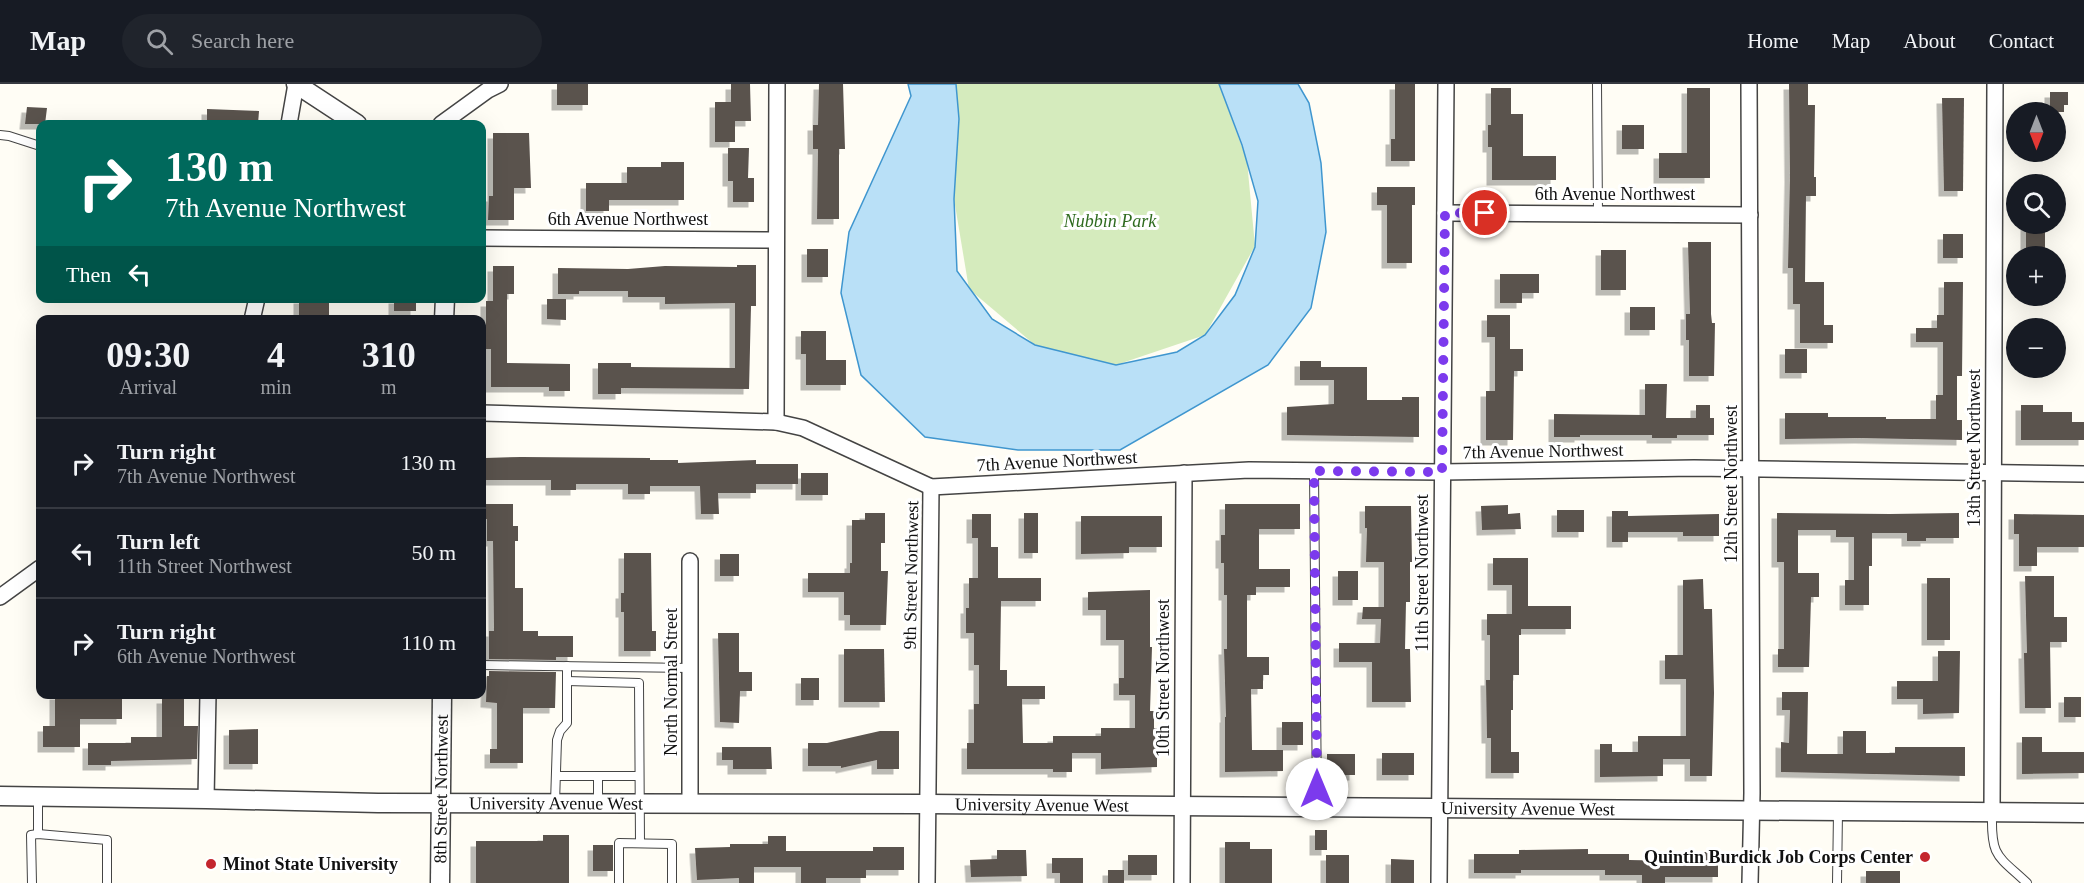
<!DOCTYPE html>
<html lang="en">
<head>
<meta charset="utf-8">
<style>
  :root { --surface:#171b24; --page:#20242c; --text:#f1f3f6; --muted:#9ea1a6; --line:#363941 }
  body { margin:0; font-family:"Times New Roman",serif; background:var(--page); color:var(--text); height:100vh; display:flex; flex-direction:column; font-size:22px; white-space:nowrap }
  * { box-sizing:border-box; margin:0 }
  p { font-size:20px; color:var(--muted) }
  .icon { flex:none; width:33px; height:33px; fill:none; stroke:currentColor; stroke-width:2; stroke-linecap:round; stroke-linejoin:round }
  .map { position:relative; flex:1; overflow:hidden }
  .side { position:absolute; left:36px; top:231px; width:450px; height:384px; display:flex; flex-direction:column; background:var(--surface); border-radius:12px; box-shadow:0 6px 24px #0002 }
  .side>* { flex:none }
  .top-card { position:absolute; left:36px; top:36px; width:450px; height:183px; border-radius:12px; box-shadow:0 6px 24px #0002; background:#00695c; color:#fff; overflow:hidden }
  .needle { width:39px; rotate:180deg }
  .buttons { position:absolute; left:2006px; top:18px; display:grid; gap:12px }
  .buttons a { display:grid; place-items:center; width:60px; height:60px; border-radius:50%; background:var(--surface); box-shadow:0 6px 24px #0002; font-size:30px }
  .pin { position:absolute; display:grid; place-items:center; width:51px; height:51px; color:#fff; margin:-26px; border:3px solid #fff; border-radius:50%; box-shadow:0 2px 6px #0007 }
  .me { position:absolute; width:66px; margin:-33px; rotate:0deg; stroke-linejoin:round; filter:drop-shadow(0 0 4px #0008) }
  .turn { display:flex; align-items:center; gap:21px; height:126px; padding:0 30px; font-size:27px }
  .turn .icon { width:78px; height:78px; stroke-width:2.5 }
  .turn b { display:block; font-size:42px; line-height:51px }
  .then { display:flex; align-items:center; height:57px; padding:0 30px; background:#0003; gap:12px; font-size:22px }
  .eta { display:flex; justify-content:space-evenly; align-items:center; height:102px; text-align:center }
  .eta b { font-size:36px; font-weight:700; line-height:42px }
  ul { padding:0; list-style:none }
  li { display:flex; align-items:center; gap:18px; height:90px; padding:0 30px; border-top:2px solid var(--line) }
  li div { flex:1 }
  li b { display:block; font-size:22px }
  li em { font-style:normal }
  header { display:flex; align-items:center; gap:36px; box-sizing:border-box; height:84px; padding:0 30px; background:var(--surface); border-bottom:2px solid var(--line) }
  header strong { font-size:28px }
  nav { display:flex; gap:33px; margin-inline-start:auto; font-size:21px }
  .search { width:420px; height:54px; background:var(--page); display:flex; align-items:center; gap:15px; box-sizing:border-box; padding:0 21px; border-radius:33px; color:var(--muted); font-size:22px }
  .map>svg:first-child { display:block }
  .green { fill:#d5ebbd }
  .water { fill:#b9e0f7; stroke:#3f96cf; stroke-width:1.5 }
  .building { fill:#5a524d; filter:url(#shadow) }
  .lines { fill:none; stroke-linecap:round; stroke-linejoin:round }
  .service-casing { stroke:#444; stroke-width:10 }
  .minor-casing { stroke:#444; stroke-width:18 }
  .tertiary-casing { stroke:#444; stroke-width:21 }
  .service { stroke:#fff; stroke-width:8 }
  .minor { stroke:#fff; stroke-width:15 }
  .tertiary { stroke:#fff; stroke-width:18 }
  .route { stroke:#7c3aed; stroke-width:10; stroke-dasharray:0 18 }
  .poi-dot { fill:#c4262e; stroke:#fff; stroke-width:2 }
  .labels { text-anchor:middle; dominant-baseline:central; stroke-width:6; stroke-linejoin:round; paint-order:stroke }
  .street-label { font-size:18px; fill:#111; stroke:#fff }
  .park-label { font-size:18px; font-style:italic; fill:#2f6b1f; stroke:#fff }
  .poi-label { font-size:18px; font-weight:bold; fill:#111; stroke:#fff; text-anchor:end }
</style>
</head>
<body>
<header>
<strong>Map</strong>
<div class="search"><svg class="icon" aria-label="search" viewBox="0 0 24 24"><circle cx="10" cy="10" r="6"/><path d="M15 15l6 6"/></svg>Search here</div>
<nav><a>Home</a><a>Map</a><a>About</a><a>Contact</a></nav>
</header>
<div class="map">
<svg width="2084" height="799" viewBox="0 0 2084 799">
  <defs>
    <filter id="shadow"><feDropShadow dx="-5.5" dy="5.5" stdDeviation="0" flood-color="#0004"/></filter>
  </defs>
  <rect width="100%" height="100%" fill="#fffdf5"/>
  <polygon class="green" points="955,0 1219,0 1247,77 1255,162 1205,251 1116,281 1035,261 969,205 954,115"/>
  <polygon class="water" points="908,0 956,0 959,35 954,115 957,187 992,235 1035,261 1116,281 1177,268 1205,251 1235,211 1255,163 1258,117 1242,61 1219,0 1298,0 1309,19 1321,79 1326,148 1311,224 1268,281 1120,366 1018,366 925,353 861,291 841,209 849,148 911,12"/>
  <g class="building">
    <rect x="557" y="0" width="31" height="21"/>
    <polygon points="731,0 750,0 751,37 735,37 735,58 715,58 715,18 731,18"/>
    <polygon points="819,0 843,0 845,65 839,65 839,135 817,135 818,65 813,65 813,41 818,41"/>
    <polygon points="1395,0 1415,0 1415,77 1391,77 1391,55 1395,55"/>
    <polygon points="1789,0 1808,0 1808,21 1815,21 1814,93 1816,93 1816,112 1806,112 1805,198 1824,198 1824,241 1833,241 1833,259 1800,259 1800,220 1793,220 1793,184 1788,184 1790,93"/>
    <polygon points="1491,4 1511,4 1511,30 1523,30 1523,72 1556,72 1556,96 1492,96 1492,63 1488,63 1488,41 1491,41"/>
    <polygon points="1687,4 1710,4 1710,94 1659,94 1659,69 1687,69"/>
    <polygon points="2050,8 2068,8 2068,21 2064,21 2064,28 2050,28"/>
    <polygon points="1942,14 1964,14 1963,107 1944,107"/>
    <polygon points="27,23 47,24 45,40 25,40"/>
    <polygon points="207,25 259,27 258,40 207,40"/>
    <rect x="1622" y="41" width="22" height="24"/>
    <polygon points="493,49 529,49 531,104 514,104 514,136 488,136 489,112 493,112"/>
    <polygon points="728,64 749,64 748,94 754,94 754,118 733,118 733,97 728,97"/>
    <polygon points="661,78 684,78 684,116 609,116 609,127 586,127 586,99 627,99 627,83 661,83"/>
    <polygon points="1377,103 1415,103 1415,121 1412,121 1412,179 1387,179 1387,121 1377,121"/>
    <rect x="2026" y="140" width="19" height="32"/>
    <rect x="1943" y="150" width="20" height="24"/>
    <polygon points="1688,158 1711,158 1711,230 1712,239 1715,239 1714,292 1689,292 1689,256 1686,256 1686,230 1690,230"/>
    <rect x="807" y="165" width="21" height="28"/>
    <rect x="1601" y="166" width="25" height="40"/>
    <polygon points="737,181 756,181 756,222 751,222 749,305 621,304 621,310 598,310 598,279 631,279 631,283 735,284 735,219 665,220 665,213 628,213 628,207 579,207 579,210 558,210 558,184 628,185 665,182 737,183"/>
    <polygon points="493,182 514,182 514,210 507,210 507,279 570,280 570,307 549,307 549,303 491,303 491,265 486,265 486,217 493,217"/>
    <polygon points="1500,190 1539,190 1539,209 1522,209 1522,219 1500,219"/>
    <polygon points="1944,198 1963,198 1962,292 1957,292 1957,336 1962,336 1962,356 1860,354 1785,355 1785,329 1828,329 1828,333 1886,333 1886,335 1936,335 1936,311 1943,311 1943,258 1916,258 1916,244 1937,244 1937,231 1944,231"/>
    <rect x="299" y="214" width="30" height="21"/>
    <rect x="394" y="214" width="22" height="13"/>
    <polygon points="547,215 566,215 566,236 547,235"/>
    <rect x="1630" y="223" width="25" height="23"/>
    <polygon points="1487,231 1510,231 1510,265 1523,265 1523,287 1514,287 1513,356 1486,356 1486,307 1495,307 1495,253 1487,253"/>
    <polygon points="801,247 826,247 826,276 846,276 846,301 806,301 806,270 801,270"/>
    <rect x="1785" y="265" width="22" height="24"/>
    <polygon points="1300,277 1321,277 1321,283 1367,283 1367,316 1402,316 1402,313 1419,313 1419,353 1287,351 1287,323 1334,320 1334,296 1300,296"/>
    <polygon points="1645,300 1667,300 1666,334 1696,334 1696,321 1710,321 1710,334 1714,334 1714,351 1677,351 1677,354 1652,354 1652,351 1580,351 1580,353 1554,353 1554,330 1645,331"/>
    <polygon points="2021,321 2043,321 2043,328 2072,328 2072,338 2084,338 2084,356 2021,356"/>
    <polygon points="521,373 650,374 650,376 678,376 678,379 756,376 756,380 798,380 798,400 756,400 756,409 718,409 719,430 701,430 700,402 650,402 650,410 628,410 628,400 576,400 576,406 551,406 551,396 485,396 485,374"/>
    <rect x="801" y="389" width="27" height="22"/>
    <polygon points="482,420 513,420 513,442 518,442 518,457 515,457 515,504 523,504 523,547 538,547 538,552 573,552 573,573 556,573 556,576 489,575 489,547 494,547 493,457 487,457 487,435 482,435"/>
    <polygon points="1225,420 1300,420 1300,445 1259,445 1259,485 1290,485 1290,503 1256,503 1256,511 1247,511 1247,573 1269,573 1269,591 1263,591 1263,605 1251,605 1252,666 1283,666 1283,687 1225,688 1225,633 1226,633 1224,565 1227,565 1227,511 1224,511 1224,479 1221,479 1221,451 1225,451"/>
    <polygon points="1508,421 1508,430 1520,429 1521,445 1482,446 1481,422"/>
    <polygon points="1365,422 1411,422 1412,478 1410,478 1410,518 1406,518 1405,565 1410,565 1411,618 1372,618 1372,578 1339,578 1339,559 1380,559 1381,535 1362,535 1363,523 1384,523 1384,478 1366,478 1367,444 1365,444"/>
    <rect x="1557" y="426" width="27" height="22"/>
    <polygon points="1612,427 1628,427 1628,432 1719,430 1719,452 1683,452 1683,448 1628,448 1628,458 1612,458"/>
    <polygon points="865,429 885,429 885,459 881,459 881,487 888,487 886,541 850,541 850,531 844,531 844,508 808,508 808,489 850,489 850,479 852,479 852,436 865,436"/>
    <rect x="1024" y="429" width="14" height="40"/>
    <polygon points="1777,429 1890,430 1959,429 1959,454 1926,454 1926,457 1907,457 1907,449 1872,449 1872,482 1869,482 1869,521 1845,521 1845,496 1854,496 1854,453 1836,453 1836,446 1798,446 1798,489 1819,489 1819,513 1811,513 1809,583 1778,583 1778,565 1784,565 1784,478 1777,478"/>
    <polygon points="972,430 991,430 991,463 998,463 998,494 1041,494 1041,517 1001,517 1000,586 1007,586 1007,602 1045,602 1045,615 1022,615 1023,659 1053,659 1053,652 1101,652 1101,644 1135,644 1135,611 1119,611 1119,594 1124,594 1124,556 1106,556 1106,526 1088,526 1088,508 1150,506 1150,563 1152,563 1150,627 1154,627 1154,644 1157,644 1157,683 1101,685 1101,669 1072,669 1072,688 1053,688 1053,685 967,685 967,659 974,659 974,620 979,620 979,581 974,581 974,549 966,549 966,524 969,524 969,494 978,494 978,454 972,454"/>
    <polygon points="2014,430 2084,431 2084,463 2037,463 2037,482 2019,482 2019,450 2014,450"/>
    <polygon points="1081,432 1162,432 1162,463 1129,463 1129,469 1081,470"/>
    <polygon points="624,469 651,469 652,547 656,547 656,567 624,567 624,528 621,528 621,509 624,509"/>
    <rect x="720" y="470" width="19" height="22"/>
    <polygon points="1493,474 1528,474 1528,522 1571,522 1571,545 1521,545 1521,551 1519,551 1519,591 1513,591 1513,626 1511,626 1511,668 1519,668 1519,689 1491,689 1491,654 1487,654 1486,596 1490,596 1490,551 1487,551 1487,530 1512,530 1512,501 1493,501"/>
    <rect x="1338" y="487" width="20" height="29"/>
    <polygon points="2025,492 2054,492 2054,533 2067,533 2067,558 2050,558 2051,624 2025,624 2024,569 2027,569"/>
    <rect x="1927" y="494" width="23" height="62"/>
    <polygon points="1703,495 1704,525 1712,525 1714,609 1712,692 1690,692 1690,675 1663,675 1663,692 1600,693 1600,660 1612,660 1612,668 1638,668 1638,652 1686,652 1686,595 1665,595 1665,571 1683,571 1683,496"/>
    <polygon points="718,549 739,549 739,588 752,588 752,607 740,607 739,639 720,638"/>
    <polygon points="844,565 884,565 885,618 844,618"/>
    <polygon points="1938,567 1960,567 1959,629 1923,630 1923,615 1897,615 1897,597 1938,597"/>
    <polygon points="489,587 556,588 555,624 523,624 523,679 490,679 490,665 497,665 497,619 486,618 487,592 489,592"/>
    <rect x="801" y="594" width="18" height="22"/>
    <polygon points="1782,608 1808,608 1807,670 1843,670 1843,647 1866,647 1866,669 1895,669 1895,663 1965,663 1965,692 1781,688 1781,658 1789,659 1790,626 1782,626"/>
    <polygon points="55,610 122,610 122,635 80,635 80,663 43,663 43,642 55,642"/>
    <rect x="2064" y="613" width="17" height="20"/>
    <polygon points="162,614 184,614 184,642 198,642 197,675 111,677 111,681 88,681 88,659 131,659 131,653 162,653"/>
    <rect x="1282" y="638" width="21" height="23"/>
    <polygon points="258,645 258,680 229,680 229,646"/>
    <polygon points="880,647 899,647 899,685 877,685 877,676 841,684 841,682 808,682 808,659 827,659"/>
    <polygon points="2022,653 2042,653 2042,668 2084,668 2084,689 2022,690"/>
    <polygon points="722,663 771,663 772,685 733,685 733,676 722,676"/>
    <rect x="1382" y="669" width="32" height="22"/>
    <rect x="1327" y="670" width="28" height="21"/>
    <rect x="1315" y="746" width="12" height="20"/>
    <polygon points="543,751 569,751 569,799 476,799 476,757 543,757"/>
    <polygon points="768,752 786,752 786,767 873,767 873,763 904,763 904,786 866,786 866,794 826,794 826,799 801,799 801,783 754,783 754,799 739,799 739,794 697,796 695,764 730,763 730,760 768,760"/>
    <polygon points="1225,758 1250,758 1250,765 1272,765 1272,799 1225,799"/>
    <rect x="593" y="761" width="20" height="26"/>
    <polygon points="1588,765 1588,770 1629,770 1629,776 1679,777 1679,768 1718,768 1718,793 1665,793 1665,799 1642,799 1642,791 1605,791 1605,786 1521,786 1521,789 1474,789 1474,770 1519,770 1519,766"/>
    <polygon points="997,766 1026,766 1027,792 971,793 970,776 997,775"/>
    <rect x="1128" y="771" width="29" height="20"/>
    <rect x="1326" y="771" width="23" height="28"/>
    <polygon points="1052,774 1083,774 1083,799 1060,799 1060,789 1052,789"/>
    <polygon points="1391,775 1414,776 1414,799 1391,799"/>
    <rect x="1108" y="786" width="16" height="13"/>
    <rect x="1866" y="787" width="34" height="12"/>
  </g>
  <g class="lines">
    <g class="service-casing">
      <g id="service">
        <polyline points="1597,0 1598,130"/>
        <polyline points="0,51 9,52 40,62"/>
        <polyline points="1314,387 1317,723"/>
        <polyline points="482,581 690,584"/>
        <polyline points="567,597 639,599 640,759"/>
        <polyline points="556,692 639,692"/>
        <polyline points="598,692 598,719"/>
        <polyline points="38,713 38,750"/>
        <polyline points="555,719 557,656 560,647 567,639 567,582"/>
        <path d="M1992 730C1991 773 1997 771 2027 799"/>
        <polyline points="32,799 31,751 38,750 107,756 107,799"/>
        <polyline points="619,799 619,759 672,760 672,799"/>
        <polyline points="1837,799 1838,728"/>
      </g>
    </g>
    <g class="minor-casing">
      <g id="minor">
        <polyline points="1749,0 1752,709 1750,799"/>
        <polyline points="289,40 296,0"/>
        <polyline points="441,40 488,6 500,0"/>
        <polyline points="1445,129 1750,131"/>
        <polyline points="482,154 775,156"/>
        <polyline points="252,236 257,214"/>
        <polyline points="482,329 776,338 803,344 931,403 1249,386 1441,388 1694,384 2084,390"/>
        <polyline points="776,338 777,0"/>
        <polyline points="690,477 690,719"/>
        <polyline points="0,513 40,484"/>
        <polyline points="206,715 208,610"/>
        <polyline points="1992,728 1995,0"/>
        <polyline points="927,799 931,403"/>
        <polyline points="1182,799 1184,389"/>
        <polyline points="1439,799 1446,0"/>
      </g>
    </g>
    <g class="tertiary-casing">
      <g id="tertiary">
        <polyline points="296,0 357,40"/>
        <polyline points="444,236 445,214"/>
        <path id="s1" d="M0 712 206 715 378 719 928 720 2084 729"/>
        <path id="s2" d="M440 799 442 610"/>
      </g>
    </g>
    <use href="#service" class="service"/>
    <use href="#minor" class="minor"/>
    <use href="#tertiary" class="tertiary"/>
  </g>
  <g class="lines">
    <polyline class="route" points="1317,705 1314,387 1442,388 1445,129 1485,129"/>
  </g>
  <g class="poi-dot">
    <circle cx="1925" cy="773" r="6"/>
    <circle cx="211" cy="780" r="6"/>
  </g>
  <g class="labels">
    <g class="street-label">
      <text x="1615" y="110">6th Avenue Northwest</text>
      <text x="628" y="135">6th Avenue Northwest</text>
      <text transform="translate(1974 364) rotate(-90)">13th Street Northwest</text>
      <text transform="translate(1543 367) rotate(-1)">7th Avenue Northwest</text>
      <text transform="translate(1057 377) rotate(-3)">7th Avenue Northwest</text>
      <text transform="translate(1731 400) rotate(-90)">12th Street Northwest</text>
      <text transform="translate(1422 489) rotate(-90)">11th Street Northwest</text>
      <text transform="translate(911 491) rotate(-89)">9th Street Northwest</text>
      <text transform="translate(1163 594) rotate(-90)">10th Street Northwest</text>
      <text transform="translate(671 598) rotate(-90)">North Normal Street</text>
      <text stroke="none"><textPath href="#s2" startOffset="94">8th Street Northwest</textPath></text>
      <text stroke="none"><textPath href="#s1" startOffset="556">University Avenue West</textPath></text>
      <text stroke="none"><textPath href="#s1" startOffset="1042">University Avenue West</textPath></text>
      <text stroke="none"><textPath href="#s1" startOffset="1528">University Avenue West</textPath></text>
    </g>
    <g class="park-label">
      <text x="1110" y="137">Nubbin Park</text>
    </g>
    <g class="poi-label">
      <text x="1913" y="773">Quintin Burdick Job Corps Center</text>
      <text x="223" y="780" text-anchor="start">Minot State University</text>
    </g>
  </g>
</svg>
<div class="buttons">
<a><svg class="needle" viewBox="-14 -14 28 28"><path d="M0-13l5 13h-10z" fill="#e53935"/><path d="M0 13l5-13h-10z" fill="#9ea1a6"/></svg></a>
<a><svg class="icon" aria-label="search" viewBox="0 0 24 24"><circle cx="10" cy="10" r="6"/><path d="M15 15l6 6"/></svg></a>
<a>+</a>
<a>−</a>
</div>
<div class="pin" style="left:1485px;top:129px;background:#d93025"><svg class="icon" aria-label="arrive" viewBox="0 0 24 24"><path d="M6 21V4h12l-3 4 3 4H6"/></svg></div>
<svg class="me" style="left:1317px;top:705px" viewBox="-20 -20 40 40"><circle r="19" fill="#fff"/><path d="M0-13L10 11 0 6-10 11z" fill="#7c3aed"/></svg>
<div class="top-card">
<div class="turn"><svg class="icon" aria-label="right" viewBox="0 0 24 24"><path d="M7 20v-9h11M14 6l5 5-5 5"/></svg><div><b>130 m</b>7th Avenue Northwest</div></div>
<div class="then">Then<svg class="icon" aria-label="left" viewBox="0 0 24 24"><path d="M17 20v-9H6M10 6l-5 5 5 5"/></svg></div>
</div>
<section class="side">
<div class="eta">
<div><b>09:30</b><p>Arrival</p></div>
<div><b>4</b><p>min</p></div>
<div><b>310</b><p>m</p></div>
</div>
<ul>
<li><svg class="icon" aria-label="right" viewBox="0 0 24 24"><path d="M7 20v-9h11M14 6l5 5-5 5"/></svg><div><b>Turn right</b><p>7th Avenue Northwest</p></div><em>130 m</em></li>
<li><svg class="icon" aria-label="left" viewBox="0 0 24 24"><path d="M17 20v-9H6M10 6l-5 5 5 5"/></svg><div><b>Turn left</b><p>11th Street Northwest</p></div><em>50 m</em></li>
<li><svg class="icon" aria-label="right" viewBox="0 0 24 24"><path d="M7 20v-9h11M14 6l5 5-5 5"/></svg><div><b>Turn right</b><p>6th Avenue Northwest</p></div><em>110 m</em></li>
</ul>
</section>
</div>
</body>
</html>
